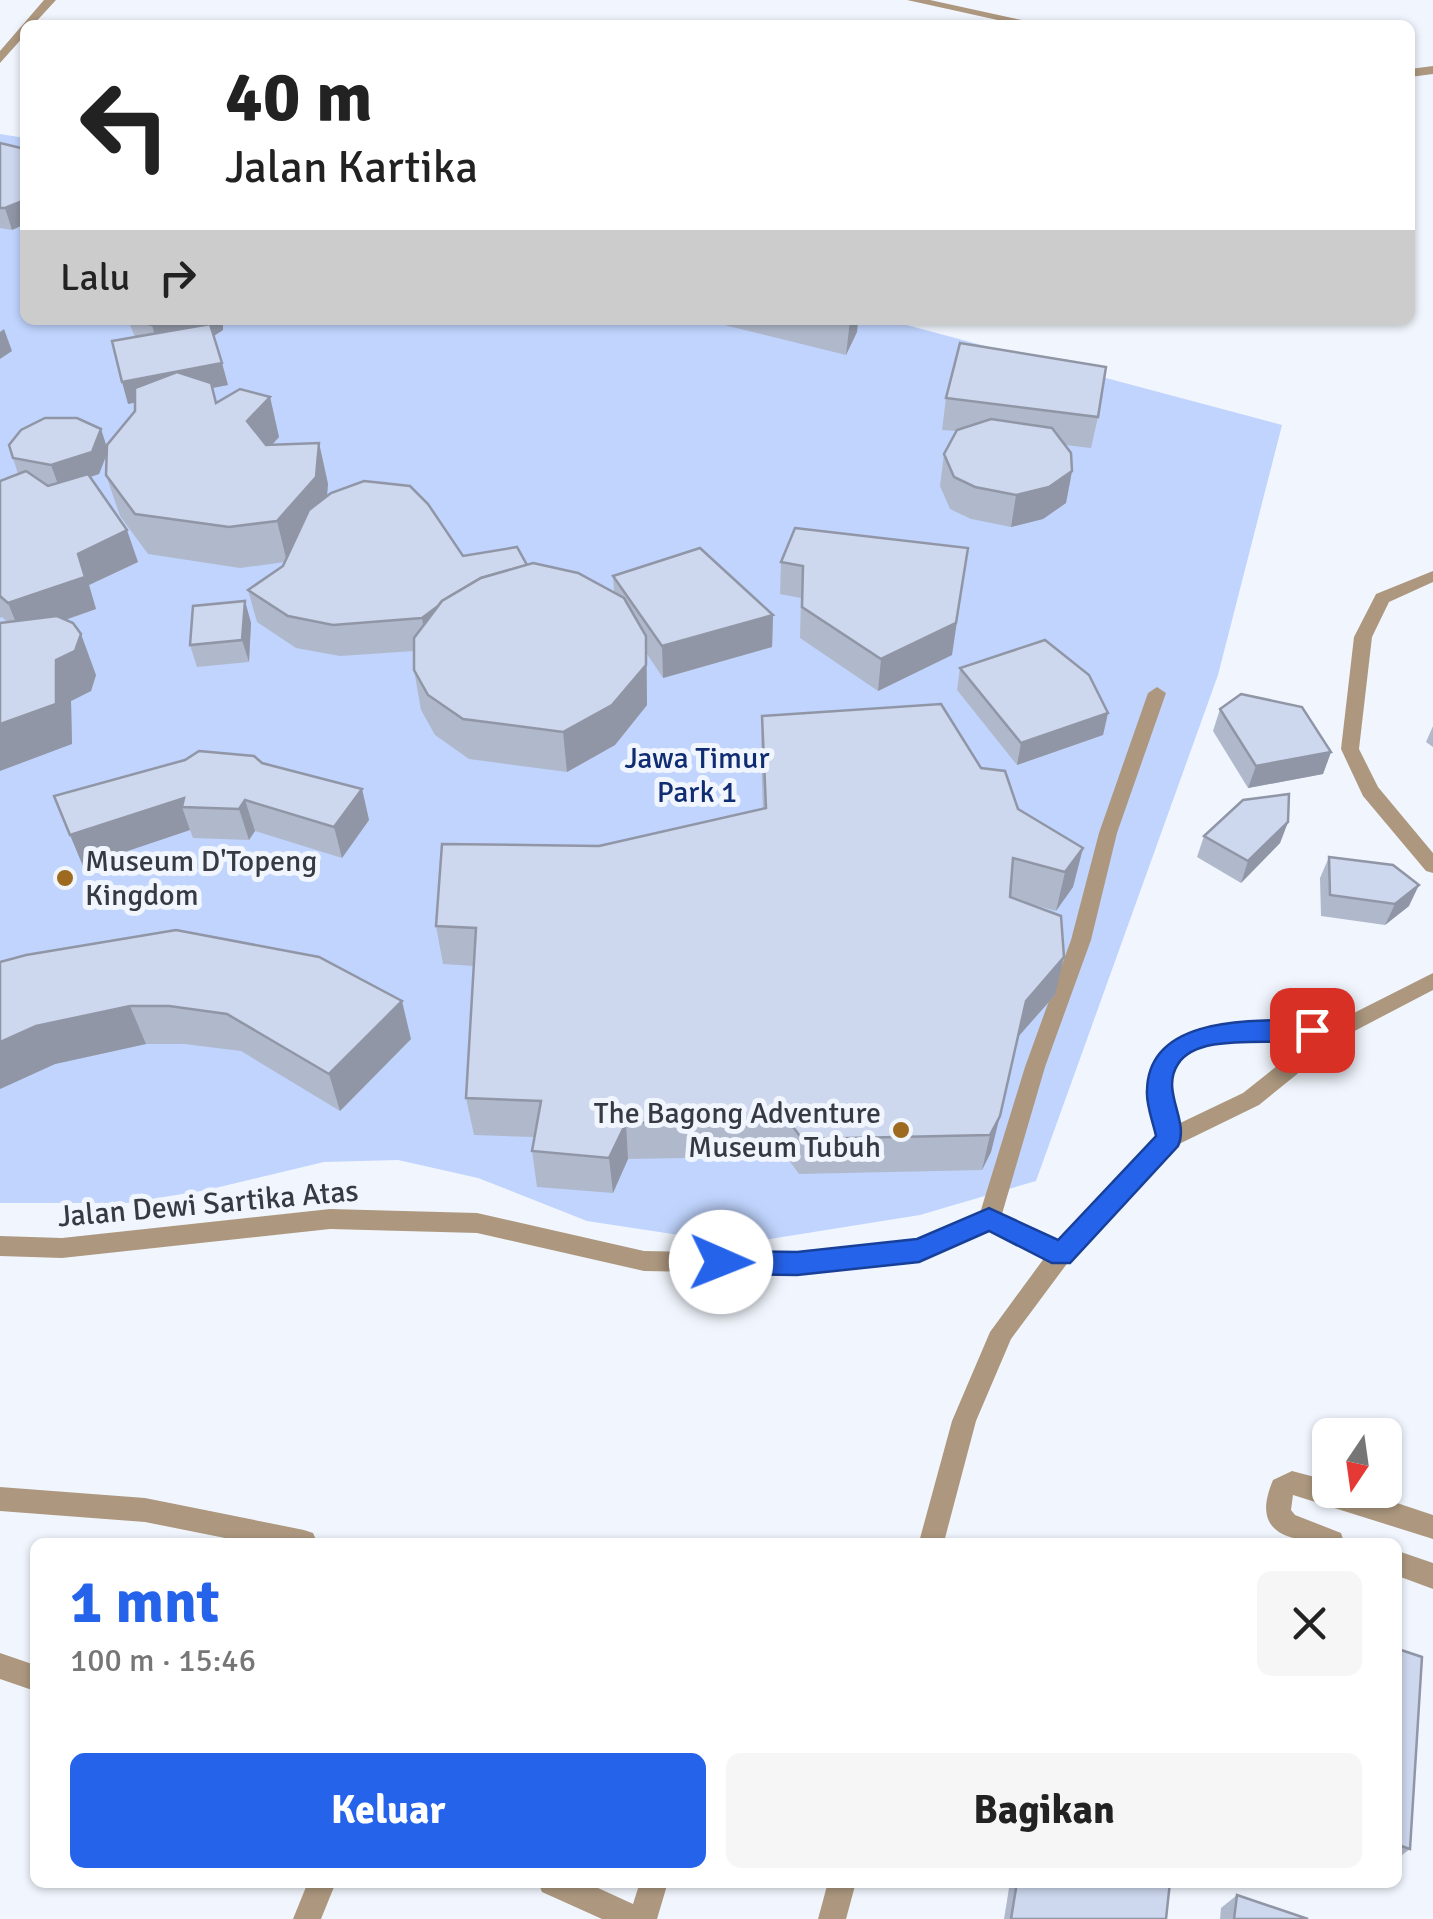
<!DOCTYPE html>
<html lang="id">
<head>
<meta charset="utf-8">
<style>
  :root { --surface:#fff; --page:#f6f6f6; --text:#222; --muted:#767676; --accent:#2563eb }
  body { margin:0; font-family:Signika,sans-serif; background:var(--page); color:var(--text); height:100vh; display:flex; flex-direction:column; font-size:38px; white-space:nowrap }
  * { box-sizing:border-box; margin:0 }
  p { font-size:32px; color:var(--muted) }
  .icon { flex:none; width:55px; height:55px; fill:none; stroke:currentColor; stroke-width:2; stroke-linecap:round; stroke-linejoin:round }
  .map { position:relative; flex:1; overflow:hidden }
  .panel { position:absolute; left:30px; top:1538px; width:1372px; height:350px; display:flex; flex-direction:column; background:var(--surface); border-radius:15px; box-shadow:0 2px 8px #0004 }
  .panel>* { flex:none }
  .hud { position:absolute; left:20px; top:20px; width:1395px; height:305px; border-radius:15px; box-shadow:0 2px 8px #0004; background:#fff; color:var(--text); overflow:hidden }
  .needle { width:65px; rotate:193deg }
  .fabs { position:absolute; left:1312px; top:1418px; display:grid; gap:20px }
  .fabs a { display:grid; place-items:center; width:90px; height:90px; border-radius:15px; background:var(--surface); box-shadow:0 2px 8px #0004; font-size:50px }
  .pin { position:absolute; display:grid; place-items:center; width:85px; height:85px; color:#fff; margin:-42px; border-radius:20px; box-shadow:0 5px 15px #0006 }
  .me { position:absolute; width:110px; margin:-55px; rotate:91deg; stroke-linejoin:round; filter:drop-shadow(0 0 8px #0008) }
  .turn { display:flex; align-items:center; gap:35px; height:210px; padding:0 40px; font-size:45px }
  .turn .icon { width:130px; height:130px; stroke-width:2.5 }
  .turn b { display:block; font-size:70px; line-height:85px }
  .then { display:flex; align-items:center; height:95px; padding:0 40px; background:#0003; gap:20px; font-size:38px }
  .round { display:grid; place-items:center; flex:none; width:105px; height:105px; border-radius:15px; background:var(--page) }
  .overview { display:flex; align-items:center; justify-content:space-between; height:170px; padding:0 40px }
  h1 { font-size:60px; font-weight:700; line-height:75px; color:var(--accent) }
  .primary-button { display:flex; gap:20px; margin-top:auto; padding:20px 40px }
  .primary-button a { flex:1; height:115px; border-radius:15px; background:var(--accent); color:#fff; font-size:40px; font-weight:700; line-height:115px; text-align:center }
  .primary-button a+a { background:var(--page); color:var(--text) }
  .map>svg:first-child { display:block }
  .green { fill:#c0d4fe }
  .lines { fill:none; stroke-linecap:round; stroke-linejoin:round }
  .lane { fill:#ad987f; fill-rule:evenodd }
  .street { fill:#ad987f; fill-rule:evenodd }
  .wall { fill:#b0b9cc }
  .shaded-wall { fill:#9096a6 }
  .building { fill:#cdd7ed; stroke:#9096a6; stroke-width:2.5 }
  .route { fill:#2563eb; stroke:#184099; stroke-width:2.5 }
  .poi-dot { fill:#9d6a20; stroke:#f1f6fe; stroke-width:4 }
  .labels { text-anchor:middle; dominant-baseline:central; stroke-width:10; stroke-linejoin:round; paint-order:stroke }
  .park-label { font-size:30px; fill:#102c72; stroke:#f1f6fe }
  .poi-label { font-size:30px; fill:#363a43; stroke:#f1f6fe; text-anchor:start }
  .street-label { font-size:30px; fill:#363a43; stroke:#f1f6fe }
</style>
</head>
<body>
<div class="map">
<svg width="1433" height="1919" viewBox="0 0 1433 1919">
  <rect width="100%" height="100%" fill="#f1f6fe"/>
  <polygon class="green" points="0,134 25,138 25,320 888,320 1282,425 1218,675 1036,1181 920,1215 738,1244 587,1221 478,1178 398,1160 324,1162 207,1190 127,1203 0,1203"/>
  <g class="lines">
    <g class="lane">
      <polygon points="1433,571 1433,582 1389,602 1372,637 1359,749 1378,787 1433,853 1433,873 1426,871 1363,796 1341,749 1354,637 1374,598 1376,594"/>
      <path d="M1157 687 1166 693 1117 833 1091 940 1045 1067 1002 1214 1058 1242 1158 1136 1149 1081 1158 1057 1169 1044 1195 1032 1243 1022 1334 1023 1433 973V990L1343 1037 1259 1105 1177 1145 1069 1261 1011 1339 976 1421 944 1542H919L952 1421 990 1332 1045 1257 989 1230 919 1260 797 1274 644 1271 477 1233 330 1229 62 1258 0 1256V1236L62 1238 330 1209 477 1213 644 1251 797 1254 917 1240 980 1213 1025 1067 1071 940 1099 833 1148 693ZM1312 1038 1243 1093 1176 1125C1172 1109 1165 1087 1172 1071 1189 1032 1277 1037 1312 1038Z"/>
      <polygon points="0,1487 145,1498 304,1530 313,1533 317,1542 245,1542 145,1522 0,1511"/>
      <polygon points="0,1653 35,1665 35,1691 0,1679"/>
      <polygon points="308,1882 336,1882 321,1919 293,1919"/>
      <polygon points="538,1882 585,1882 633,1904 640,1882 668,1882 657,1919 602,1919 542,1892"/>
      <polygon points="828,1882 856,1882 846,1919 818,1919"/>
    </g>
    <g class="street">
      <polygon points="44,0 56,0 33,25 25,25 25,35 0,63 0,51"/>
      <polygon points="907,0 930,0 1044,25 1020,25"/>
      <polygon points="1433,66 1433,74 1410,77 1410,69"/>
      <path d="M1292 1471 1330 1481V1490H1358L1433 1515V1539L1293 1495 1291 1510 1295 1515 1341 1533 1344 1542C1300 1542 1247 1541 1273 1480Z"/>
      <polygon points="1398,1551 1433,1563 1433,1589 1398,1576"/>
    </g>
  </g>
  <g class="wall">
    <polygon points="0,143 25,149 25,224 12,230 0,228"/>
    <polygon points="128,320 223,320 223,330 214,336 228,385 212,388 216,403 270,397 279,437 272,445 319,443 328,484 327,496 463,556 527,565 614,592 613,576 773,615 772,647 663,678 647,654 647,705 615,745 567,772 469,759 435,735 421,710 414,670 414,651 340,656 296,648 257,622 248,590 283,566 285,562 240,568 148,554 120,516 106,475 107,454 99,474 90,477 138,562 89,585 96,609 66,620 96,675 91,691 71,701 72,744 7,622 2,617 0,618 0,481 18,474 13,458 101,429 107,448 135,411 135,402 128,404 135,337"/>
    <polygon points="298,320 367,320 299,325"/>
    <polygon points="704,320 858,320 857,332 846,355"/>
    <polygon points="946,398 1098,417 1091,448 1065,445 1072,471 1066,503 1043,519 1011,527 971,519 950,509 940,486 944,454 956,431 942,430"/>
    <polygon points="795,528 952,655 878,691 800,638 801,598 780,594 781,562"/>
    <polygon points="245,601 251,623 249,662 197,667 190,645"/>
    <polygon points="960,668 1108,713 1103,735 1017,765 957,690"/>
    <polygon points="1220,709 1331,752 1323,774 1248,788 1213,731"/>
    <polygon points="762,716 981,768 1018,809 1083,848 1073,887 1056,911 1023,902 1055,995 1017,1038 991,1152 982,1170 799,1174 786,1156 628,1159 613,1193 537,1187 532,1151 534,1137 474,1135 466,1098 474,966 443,964 436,926 599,846 763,809 761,756"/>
    <polygon points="1433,726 1433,747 1426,742"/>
    <polygon points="262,763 362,789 369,820 342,858 255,831 249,840 193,838 190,830 83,866 54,796"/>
    <polygon points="1288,822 1280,843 1241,883 1197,857 1204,836"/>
    <polygon points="1329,857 1409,906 1385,925 1321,916 1320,878"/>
    <polygon points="0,962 411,1039 340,1111 241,1051 184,1044 146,1044 55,1064 0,1089"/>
    <polygon points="1398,1649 1410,1849 1398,1858"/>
    <polygon points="1010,1882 1170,1882 1166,1919 1004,1919"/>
    <polygon points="1237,1895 1308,1919 1220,1919 1221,1908"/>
  </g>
  <g class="shaded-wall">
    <polygon points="24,200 25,224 12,230 5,208"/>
    <polygon points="197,320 223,320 223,330 206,341 158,347 152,325"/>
    <polygon points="850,320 858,320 857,332 846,355"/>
    <polygon points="4,329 12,351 0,359 0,332"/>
    <polygon points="222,363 228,385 128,404 122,382"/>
    <polygon points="270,397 279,437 256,462 247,421"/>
    <polygon points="101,429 108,451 99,474 59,487 51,465"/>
    <polygon points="319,443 328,484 325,518 287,562 277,521"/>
    <polygon points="1072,471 1066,503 1043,519 1011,527 1016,495"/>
    <polygon points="127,530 138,562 89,585 96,609 21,635 8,603 78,554"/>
    <polygon points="968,548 952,655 878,691 881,659"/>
    <polygon points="462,589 427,650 422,618"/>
    <polygon points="245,601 251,623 249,662 242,640"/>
    <polygon points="773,615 772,647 663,678 662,646"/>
    <polygon points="81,634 96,675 91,691 71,701 72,744 0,771 0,724 56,660"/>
    <polygon points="646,636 647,705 615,745 567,772 563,732"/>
    <polygon points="1108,713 1103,735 1017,765 1021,743"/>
    <polygon points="1331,752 1323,774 1248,788 1256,766"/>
    <polygon points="362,789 369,820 342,858 334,827"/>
    <polygon points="184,798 182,807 190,830 83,866 70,835"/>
    <polygon points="245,800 255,831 249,840 239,809"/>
    <polygon points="1288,822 1280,843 1241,883 1248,861"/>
    <polygon points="1083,848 1073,887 1056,911 1065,872"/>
    <polygon points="1419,885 1409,906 1385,925 1395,904"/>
    <polygon points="1064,957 1055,995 1017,1038 1026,1001"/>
    <polygon points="402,1001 411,1039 340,1111 329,1074"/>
    <polygon points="130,1006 146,1044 55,1064 0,1089 0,1042 36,1026"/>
    <polygon points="1000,1116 991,1152 982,1170 990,1135"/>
    <polygon points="626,1123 628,1159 613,1193 609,1158"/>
  </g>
  <g class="building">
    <polygon points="0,143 25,149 25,200 5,208 0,208"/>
    <polygon points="132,320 197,320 152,325"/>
    <polygon points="210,324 222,363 122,382 112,341"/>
    <polygon points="960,343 1106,367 1098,417 946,398"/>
    <polygon points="177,372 211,383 216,403 240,389 270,397 247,421 266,445 319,443 316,477 277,521 229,527 135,514 106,475 107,445 135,411 135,388"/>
    <polygon points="45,418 77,418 101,429 92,452 51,465 13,458 9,445 21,430"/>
    <polygon points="991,419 1052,428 1071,453 1072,471 1049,487 1016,495 975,487 954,477 944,454 957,430"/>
    <polygon points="26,471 48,486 88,474 127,530 78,554 85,577 8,603 0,596 0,481"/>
    <polygon points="364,481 410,486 428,504 463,556 517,547 527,565 481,578 442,601 438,606 422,618 333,625 288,616 248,590 283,566 309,510 331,493"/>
    <polygon points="795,528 968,548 956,623 881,659 802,607 803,566 781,562"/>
    <polygon points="700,548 773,615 662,646 613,576"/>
    <polygon points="533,563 578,573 624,598 646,636 646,665 612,705 563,732 463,719 428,695 414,670 414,638 442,601 481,578"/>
    <polygon points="245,601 242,640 190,645 193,606"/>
    <polygon points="57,616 73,623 81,634 75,651 56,660 56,704 0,724 0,623"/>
    <polygon points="1045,640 1089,675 1108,713 1021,743 960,668"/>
    <polygon points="1241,694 1302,707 1331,752 1256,766 1220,709"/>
    <polygon points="941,704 981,768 1005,771 1018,809 1083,848 1065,872 1013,858 1010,897 1061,916 1064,957 1026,1001 1000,1116 990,1135 802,1139 788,1120 626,1123 609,1158 532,1151 541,1101 466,1098 476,928 436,926 442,844 599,846 766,808 762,716"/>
    <polygon points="199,751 254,756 262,763 362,789 334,827 245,800 239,809 182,807 184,798 70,835 54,796 185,760"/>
    <polygon points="1289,794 1288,822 1248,861 1204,836 1243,800"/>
    <polygon points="1329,857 1393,865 1419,885 1395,904 1330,895"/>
    <polygon points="176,930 319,957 402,1001 329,1074 227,1014 169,1006 130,1006 36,1026 0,1042 0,962 26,955"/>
    <polygon points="1398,1649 1422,1657 1410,1849 1398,1845"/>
    <polygon points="1017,1882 1170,1882 1166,1919 1011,1919"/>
    <polygon points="1237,1895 1308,1919 1234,1919"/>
  </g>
  <path class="route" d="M1312 1020 1324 1030C1310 1056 1203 1024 1178 1064 1160 1091 1190 1121 1178 1146L1070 1263H1052L989 1231 919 1262 797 1275 721 1274 712 1271 708 1262 712 1254 721 1251 797 1252 917 1239 989 1208 1058 1240 1156 1136C1153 1122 1146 1105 1147 1091 1148 1013 1258 1021 1312 1020Z"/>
  <g class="poi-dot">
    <circle cx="65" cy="878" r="10"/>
    <circle cx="901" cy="1130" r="10"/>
  </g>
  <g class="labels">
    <g class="park-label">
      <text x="697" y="758">Jawa Timur<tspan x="697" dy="34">Park 1</tspan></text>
    </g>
    <g class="poi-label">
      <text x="85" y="861">Museum D'Topeng<tspan x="85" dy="34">Kingdom</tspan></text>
      <text x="881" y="1113" text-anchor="end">The Bagong Adventure<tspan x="881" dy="34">Museum Tubuh</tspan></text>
    </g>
    <g class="street-label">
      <text transform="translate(208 1204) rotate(-5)">Jalan Dewi Sartika Atas</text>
    </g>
  </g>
</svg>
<div class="fabs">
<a><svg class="needle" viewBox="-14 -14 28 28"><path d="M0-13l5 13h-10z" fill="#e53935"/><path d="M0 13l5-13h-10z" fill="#767676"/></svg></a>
</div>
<div class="pin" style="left:1312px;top:1030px;background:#d93025"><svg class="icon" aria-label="arrive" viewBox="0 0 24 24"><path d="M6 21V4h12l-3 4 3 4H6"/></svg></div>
<svg class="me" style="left:721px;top:1262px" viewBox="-20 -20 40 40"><circle r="19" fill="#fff"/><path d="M0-13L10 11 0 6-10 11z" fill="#2563eb"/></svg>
<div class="hud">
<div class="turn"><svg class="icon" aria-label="left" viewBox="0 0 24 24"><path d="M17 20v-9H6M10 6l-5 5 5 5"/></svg><div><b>40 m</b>Jalan Kartika</div></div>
<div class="then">Lalu<svg class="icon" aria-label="right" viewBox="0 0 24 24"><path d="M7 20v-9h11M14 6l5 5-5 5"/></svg></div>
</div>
<section class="panel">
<div class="overview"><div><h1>1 mnt</h1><p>100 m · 15:46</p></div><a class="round"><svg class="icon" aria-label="close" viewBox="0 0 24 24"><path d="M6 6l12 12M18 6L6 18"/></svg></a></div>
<div class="primary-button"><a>Keluar</a><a>Bagikan</a></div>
</section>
</div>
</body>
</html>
